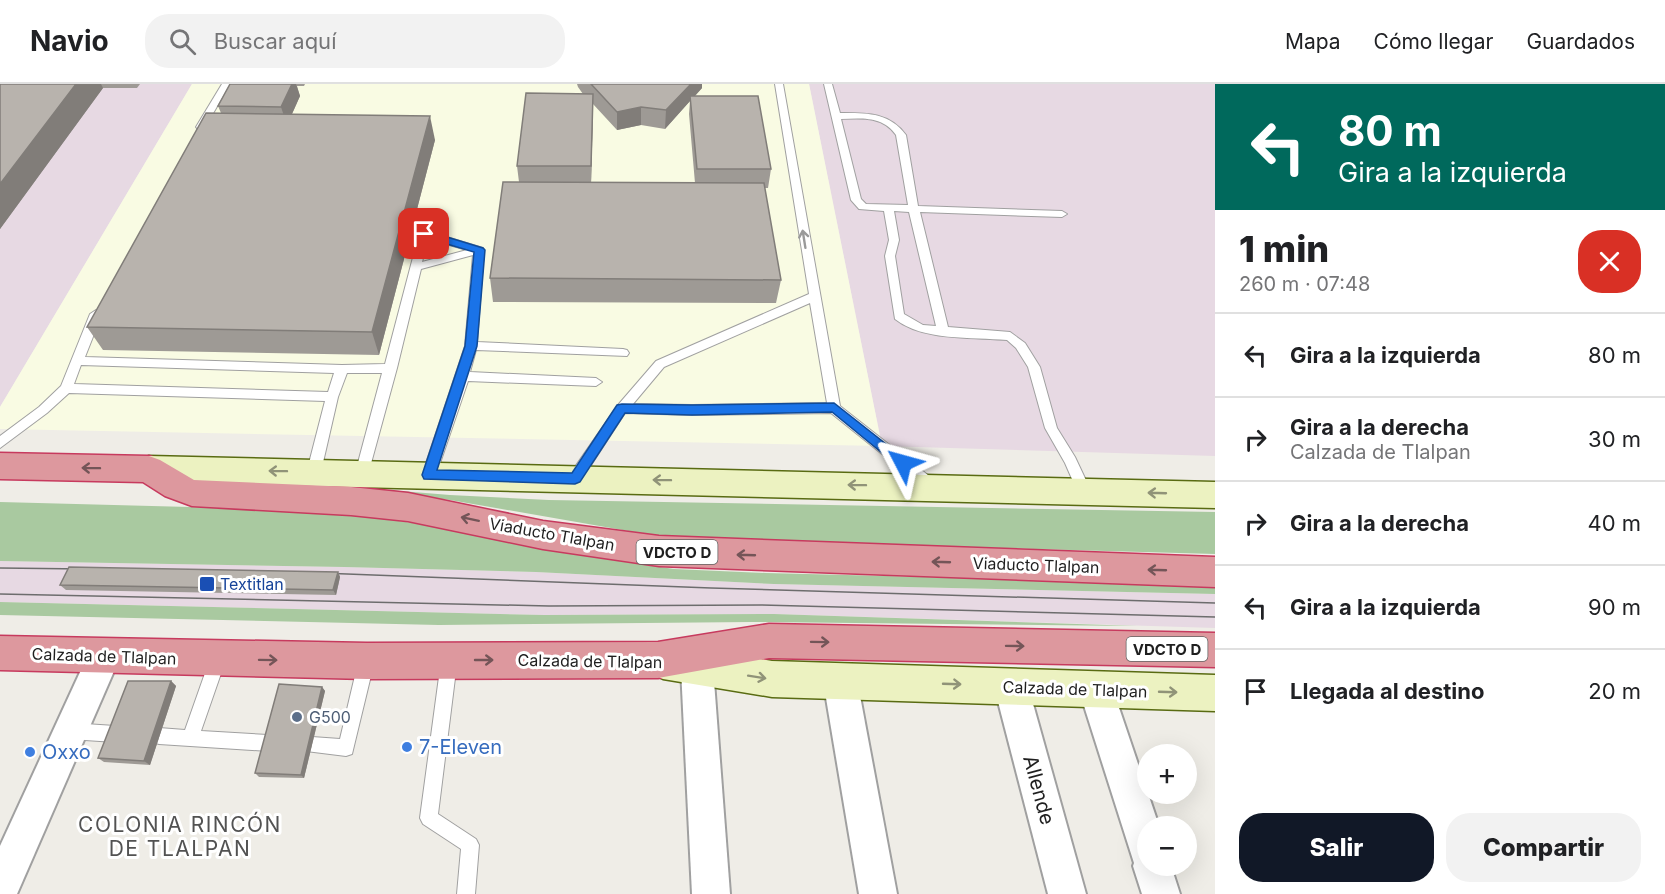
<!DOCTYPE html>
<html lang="es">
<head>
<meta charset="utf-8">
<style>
  :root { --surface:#fff; --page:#f2f2f2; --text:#202124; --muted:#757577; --line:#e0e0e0; --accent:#111827 }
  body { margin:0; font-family:Inter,sans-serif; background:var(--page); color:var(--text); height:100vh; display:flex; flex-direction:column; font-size:22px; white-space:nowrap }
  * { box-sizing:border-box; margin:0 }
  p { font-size:20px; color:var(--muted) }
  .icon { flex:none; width:33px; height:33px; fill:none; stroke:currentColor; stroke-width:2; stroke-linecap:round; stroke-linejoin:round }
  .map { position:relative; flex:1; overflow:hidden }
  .panel { display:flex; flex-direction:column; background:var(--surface); width:450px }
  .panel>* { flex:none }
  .guide { background:#00695c; color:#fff; overflow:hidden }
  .buttons { position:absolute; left:1137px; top:660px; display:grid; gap:12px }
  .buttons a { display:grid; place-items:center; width:60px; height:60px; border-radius:50%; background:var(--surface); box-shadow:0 6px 24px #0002; font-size:30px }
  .pin { position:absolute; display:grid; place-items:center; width:51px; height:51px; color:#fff; margin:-26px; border-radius:12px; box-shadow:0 3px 9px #0006 }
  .me { position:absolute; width:66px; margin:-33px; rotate:309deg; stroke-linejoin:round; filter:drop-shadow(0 0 4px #0008) }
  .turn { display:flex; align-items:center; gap:21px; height:126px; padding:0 24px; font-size:27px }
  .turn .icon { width:78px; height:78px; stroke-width:2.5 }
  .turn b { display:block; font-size:42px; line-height:51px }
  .round { display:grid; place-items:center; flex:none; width:63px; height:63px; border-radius:24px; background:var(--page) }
  .overview { display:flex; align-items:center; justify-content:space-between; height:102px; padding:0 24px }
  h1 { font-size:36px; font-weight:800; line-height:45px }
  .cta { display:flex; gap:12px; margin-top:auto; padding:12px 24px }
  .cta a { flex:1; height:69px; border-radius:24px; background:var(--accent); color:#fff; font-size:24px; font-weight:800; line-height:69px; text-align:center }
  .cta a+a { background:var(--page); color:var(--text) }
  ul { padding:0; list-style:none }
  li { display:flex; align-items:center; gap:18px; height:84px; padding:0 24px; border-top:2px solid var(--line) }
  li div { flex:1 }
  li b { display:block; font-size:22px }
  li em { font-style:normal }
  header { display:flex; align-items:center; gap:36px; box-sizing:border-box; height:84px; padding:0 30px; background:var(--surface); border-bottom:2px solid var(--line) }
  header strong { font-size:28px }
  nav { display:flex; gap:33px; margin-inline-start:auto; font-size:21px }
  .search { width:420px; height:54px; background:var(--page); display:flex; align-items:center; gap:15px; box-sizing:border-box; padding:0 21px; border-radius:24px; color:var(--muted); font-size:22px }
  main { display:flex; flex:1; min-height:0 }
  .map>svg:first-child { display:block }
  .industrial { fill:#e7d9e3 }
  .education { fill:#f9fbe3 }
  .forest { fill:#a9c9a0 }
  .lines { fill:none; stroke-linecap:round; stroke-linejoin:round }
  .lane-casing { stroke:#a0a0a0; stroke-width:2 }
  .street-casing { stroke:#a0a0a0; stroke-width:4 }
  .secondary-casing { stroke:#596b12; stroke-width:3 }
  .highway-casing { stroke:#c73a5e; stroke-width:3 }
  .lane { fill:#fff; fill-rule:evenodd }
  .street { fill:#fff; fill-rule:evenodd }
  .secondary { fill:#ecf2c1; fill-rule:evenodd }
  .highway { fill:#dd989e; fill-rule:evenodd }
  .tram { stroke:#6d6d6d; stroke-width:1.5 }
  .wall { fill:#9e9a95; fill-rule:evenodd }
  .shaded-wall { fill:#817d79 }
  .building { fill:#b8b3ad; stroke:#817d79; stroke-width:1.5 }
  .oneway { stroke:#9a9a9a }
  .oneway2 { stroke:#745558 }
  .oneway3 { stroke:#909378 }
  .route { fill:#1a73e8; stroke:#114b97; stroke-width:1.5 }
  .transit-dot { fill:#1a4fb4; stroke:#fff; stroke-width:2 }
  .service-dot { fill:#5c6f8a; stroke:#fff; stroke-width:2 }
  .shop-dot { fill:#3f7fe0; stroke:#fff; stroke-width:2 }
  .labels { text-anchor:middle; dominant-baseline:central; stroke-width:6; stroke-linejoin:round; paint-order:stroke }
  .shield { fill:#fff; stroke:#626262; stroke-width:1.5 }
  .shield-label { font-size:15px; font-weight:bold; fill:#1f1f1f }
  .street-label { font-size:16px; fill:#1f1f1f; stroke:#fff }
  .transit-label { font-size:16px; fill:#164399; stroke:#fff; text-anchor:start }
  .service-label { font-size:16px; fill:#4e5e75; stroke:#fff; text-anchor:start }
  .near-shop-label { font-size:20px; fill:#366cbe; stroke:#fff; text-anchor:start }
  .near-street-label { font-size:20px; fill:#1f1f1f; stroke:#fff }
  .near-neighbourhood-label { font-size:21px; letter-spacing:1.5px; fill:#525252; stroke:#fff }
</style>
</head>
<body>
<header>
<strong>Navio</strong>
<div class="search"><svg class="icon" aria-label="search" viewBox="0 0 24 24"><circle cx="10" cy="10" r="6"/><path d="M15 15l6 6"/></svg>Buscar aquí</div>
<nav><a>Mapa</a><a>Cómo llegar</a><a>Guardados</a></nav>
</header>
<main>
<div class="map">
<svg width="1215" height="810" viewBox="0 0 1215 810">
  <rect width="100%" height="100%" fill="#efede7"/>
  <g class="industrial">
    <polygon points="0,0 192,0 0,323"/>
    <polygon points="809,0 1215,0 1215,372 882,362"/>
    <polygon points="0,477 344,483 536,488 774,500 1215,510 1215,544 774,530 544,531 0,518"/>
  </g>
  <polygon class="education" points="192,0 809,0 882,362 0,345 0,323"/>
  <g class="forest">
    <polygon points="302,399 450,411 549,416 1215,428 1215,470 674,455 450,416"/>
    <polygon points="0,418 263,425 371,433 441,443 599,474 674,485 766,489 1215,500 1215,510 774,500 536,488 344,483 0,477"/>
    <polygon points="0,518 544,531 774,530 1137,542 752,538 439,541 0,531"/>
  </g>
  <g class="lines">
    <g class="lane-casing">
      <g id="lane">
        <polygon points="222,0 230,0 204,45 198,45 196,43"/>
        <path d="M775 0H783L840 322 938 399 940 403 938 407H928L831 329 692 331 625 329 580 398H570L568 394 570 390 618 321 656 277 809 210ZM810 219 827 319 692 321 633 320 664 283Z"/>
        <path d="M824 0H832L840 29C866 29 889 28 906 51L918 122 1062 127 1067 130 1062 133 920 128 948 243 1010 248 1025 259 1040 283 1057 344 1075 373 1091 407 1089 411H1079L1065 379 1045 344 1028 283 1016 264 1007 256C972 253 922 257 895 235L885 172 889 156 884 127 859 125 851 116ZM841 35C862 34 883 32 896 51L908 121 866 120 861 115ZM894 127 909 128 936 242 923 241 904 230 895 172 899 156Z"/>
        <path d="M427 136 432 139 430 148 483 164 484 166 477 258 623 265 627 266 629 269 627 272 476 266 470 288 596 294 602 298 596 302 468 297 436 391 434 395H424L422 391 465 262 473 171 421 185 397 284 367 394H357L355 390 382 289H347L338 313 321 387 319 391H309L307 387 325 317 69 309 47 329 0 364V352L39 323 61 302 90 230 96 226 102 230 85 273 342 281 385 280 422 139ZM428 155 467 166 422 178ZM81 281 334 289 328 308 74 300Z"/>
        <polygon points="218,568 223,570 226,575 201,647 268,651 274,653 276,659 274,665 268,667 159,660 153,658 151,652 153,646 159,644 185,646 210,575 213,570"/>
        <polygon points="449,571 454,573 457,578 438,730 476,755 479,761 475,810 457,810 461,765 423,740 420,734 441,578 444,573"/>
        <polygon points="366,572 371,574 374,579 352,670 346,672 306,667 304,661 306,655 312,653 340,655 358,579 361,574"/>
        <polygon points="70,639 115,642 121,644 123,650 121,656 115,658 70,655 64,653 62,647 64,641"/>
      </g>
    </g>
    <g class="street-casing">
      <g id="street">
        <polygon points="105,556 117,560 121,571 17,810 0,810 0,762 93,560"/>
        <polygon points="697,569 709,573 713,584 730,810 692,810 681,584 685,573"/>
        <polygon points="840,580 852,585 857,596 897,810 859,810 823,596 828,585"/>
        <polygon points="1011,586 1023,591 1028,602 1086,810 1048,810 994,602 999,591"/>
        <polygon points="1096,590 1108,595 1113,606 1159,742 1148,742 1148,782 1171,782 1180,810 1142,810 1133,782 1134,779 1079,606 1084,595"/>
      </g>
    </g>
    <g class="secondary-casing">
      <g id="secondary">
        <polygon points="149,372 1215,398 1215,424 149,398 138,394 133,385 138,376"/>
        <polygon points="663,559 772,577 1215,591 1215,627 772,613 663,595 650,589 644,577 650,565"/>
      </g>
    </g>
    <g class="highway-casing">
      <g id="highway">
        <polygon points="0,369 149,372 160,376 194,396 351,403 408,409 543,437 659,452 1215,473 1215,503 659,482 543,465 408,437 351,431 192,422 165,412 143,398 0,395"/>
        <polygon points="769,540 1215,549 1215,583 769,574 658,594 367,595 0,586 0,552 367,559 658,558"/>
      </g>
    </g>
    <use href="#lane" class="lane"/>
    <use href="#street" class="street"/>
    <use href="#secondary" class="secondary"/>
    <use href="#highway" class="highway"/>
    <g class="tram">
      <polyline points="0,484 85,485"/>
      <polyline points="321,489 711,504 1215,519"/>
      <polyline points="0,510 549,522 762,521 1215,533"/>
    </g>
  </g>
  <g class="wall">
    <polygon points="0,0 140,0 137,4 103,4 0,145"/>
    <polygon points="230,0 305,0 304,2 297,2 300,12 292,30 435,56 379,271 103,266 87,243 221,29 218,22"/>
    <path d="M577 0H702V4L695 12 771 85 768 104H764L781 196 776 219 493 218 490 194 519 98 517 82 583 10 578 3ZM690 17 689 30 695 99 591 98 593 20 617 46 641 41 665 45Z"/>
    <polygon points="338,488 340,493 336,511 66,506 60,501"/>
    <polygon points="171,597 176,602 150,681 104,678 98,674"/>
    <polygon points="322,603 325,607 304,694 259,693 255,689"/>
  </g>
  <g class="shaded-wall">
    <polygon points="76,0 101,0 103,4 0,145 0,100"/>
    <polygon points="292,0 296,0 300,12 287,41 281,23"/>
    <polygon points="691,0 702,0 702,4 691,16 690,12 690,17 665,45 666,26"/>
    <polygon points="593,10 593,28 591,101 591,82"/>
    <polygon points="641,23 641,41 617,46 617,28"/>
    <polygon points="430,32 435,56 379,271 372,248"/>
    <polygon points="338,488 340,493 336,511 333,506"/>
    <polygon points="171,597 176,602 150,681 144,677"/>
    <polygon points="322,603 325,607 304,694 301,691"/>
  </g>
  <g class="building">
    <polygon points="0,0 76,0 0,100"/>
    <polygon points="230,0 292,0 281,23 218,22"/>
    <polygon points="591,0 691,0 666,26 641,23 617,28"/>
    <polygon points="526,9 593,10 591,82 517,82"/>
    <polygon points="690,12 758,12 771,85 697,85"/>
    <polygon points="206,29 430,32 372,248 87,243"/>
    <polygon points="503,98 764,99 781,196 490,194"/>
    <polygon points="69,483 338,488 333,506 60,501"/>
    <polygon points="128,597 171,597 144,677 98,674"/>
    <polygon points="279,600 322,603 301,691 255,689"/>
  </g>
  <defs><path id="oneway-shaft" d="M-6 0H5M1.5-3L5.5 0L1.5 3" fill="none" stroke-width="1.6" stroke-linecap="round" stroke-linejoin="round" transform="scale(1.5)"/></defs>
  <use class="oneway" href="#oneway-shaft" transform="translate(804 155) rotate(-99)"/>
  <g class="oneway2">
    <use href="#oneway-shaft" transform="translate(91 384) rotate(-179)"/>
    <use href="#oneway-shaft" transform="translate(470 435) rotate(-168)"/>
    <use href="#oneway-shaft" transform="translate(746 471) rotate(-178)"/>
    <use href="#oneway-shaft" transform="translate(941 478) rotate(-178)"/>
    <use href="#oneway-shaft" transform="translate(1157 486) rotate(-178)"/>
    <use href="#oneway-shaft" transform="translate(820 558) rotate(1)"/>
    <use href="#oneway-shaft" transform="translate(1015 562) rotate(1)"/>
    <use href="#oneway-shaft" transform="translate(268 576) rotate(1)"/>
    <use href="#oneway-shaft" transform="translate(484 576)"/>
  </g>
  <g class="oneway3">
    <use href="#oneway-shaft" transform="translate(278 387) rotate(-179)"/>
    <use href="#oneway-shaft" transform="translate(662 396) rotate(-179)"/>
    <use href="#oneway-shaft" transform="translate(857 401) rotate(-179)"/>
    <use href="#oneway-shaft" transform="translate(1157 409) rotate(-178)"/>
    <use href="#oneway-shaft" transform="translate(757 593) rotate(9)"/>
    <use href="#oneway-shaft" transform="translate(952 600) rotate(2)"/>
    <use href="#oneway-shaft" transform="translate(1168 608) rotate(2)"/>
  </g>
  <polygon class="route" points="424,146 483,164 485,166 477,262 437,386 572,389 617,321 622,320 692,321 834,319 910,379 908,382 898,382 832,328 692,331 625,329 580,398 575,400 424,395 422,391 465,262 474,168 420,152 419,150"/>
  <rect class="transit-dot" x="199" y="492" width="16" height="16" rx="3"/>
  <circle class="service-dot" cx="297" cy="633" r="6"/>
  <g class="shop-dot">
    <circle cx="407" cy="663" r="6"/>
    <circle cx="30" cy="668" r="6"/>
  </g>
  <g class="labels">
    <g class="shield">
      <rect x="636.5" y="456" width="81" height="24" rx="4.5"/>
      <rect x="1126.5" y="553" width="81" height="24" rx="4.5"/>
    </g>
    <g class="shield-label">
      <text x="677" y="468">VDCTO D</text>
      <text x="1167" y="565">VDCTO D</text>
    </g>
    <g class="street-label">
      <text transform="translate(552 450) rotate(10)">Viaducto Tlalpan</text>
      <text transform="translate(1036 481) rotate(2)">Viaducto Tlalpan</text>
      <text transform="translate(104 572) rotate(2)">Calzada de Tlalpan</text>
      <text transform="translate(590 577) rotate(1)">Calzada de Tlalpan</text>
      <text transform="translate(1075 605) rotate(2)">Calzada de Tlalpan</text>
    </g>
    <g class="transit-label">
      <text x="220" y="500">Textitlan</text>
    </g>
    <g class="service-label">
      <text x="309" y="633">G500</text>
    </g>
    <g class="near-shop-label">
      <text x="419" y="663">7-Eleven</text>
      <text x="42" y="668">Oxxo</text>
    </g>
    <g class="near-street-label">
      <text transform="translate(1039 706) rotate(75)">Allende</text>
    </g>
    <g class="near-neighbourhood-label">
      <text x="180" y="740">COLONIA RINCÓN<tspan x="180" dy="24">DE TLALPAN</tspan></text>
    </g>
  </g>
</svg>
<div class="buttons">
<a>+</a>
<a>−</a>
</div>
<div class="pin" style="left:424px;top:150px;background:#d93025"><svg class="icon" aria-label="arrive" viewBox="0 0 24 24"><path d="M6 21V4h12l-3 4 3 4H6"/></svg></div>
<svg class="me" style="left:903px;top:379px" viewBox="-20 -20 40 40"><path d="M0-17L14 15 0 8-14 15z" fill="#1a73e8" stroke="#fff" stroke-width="4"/></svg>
</div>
<section class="panel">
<div class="guide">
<div class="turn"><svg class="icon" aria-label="left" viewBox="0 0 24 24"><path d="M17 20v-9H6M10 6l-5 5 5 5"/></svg><div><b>80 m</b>Gira a la izquierda</div></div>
</div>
<div class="overview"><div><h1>1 min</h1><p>260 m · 07:48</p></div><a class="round" style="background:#d93025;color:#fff"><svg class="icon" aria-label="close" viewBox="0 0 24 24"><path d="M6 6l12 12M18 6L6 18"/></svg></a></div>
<ul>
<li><svg class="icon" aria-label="left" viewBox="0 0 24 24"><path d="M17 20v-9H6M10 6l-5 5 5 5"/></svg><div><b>Gira a la izquierda</b></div><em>80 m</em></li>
<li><svg class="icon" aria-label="right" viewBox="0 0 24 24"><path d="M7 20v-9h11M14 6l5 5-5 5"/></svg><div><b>Gira a la derecha</b><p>Calzada de Tlalpan</p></div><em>30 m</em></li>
<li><svg class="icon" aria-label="right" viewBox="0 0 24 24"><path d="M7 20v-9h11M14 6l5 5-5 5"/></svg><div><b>Gira a la derecha</b></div><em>40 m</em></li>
<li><svg class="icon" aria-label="left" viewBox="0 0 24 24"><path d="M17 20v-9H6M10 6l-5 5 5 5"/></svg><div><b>Gira a la izquierda</b></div><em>90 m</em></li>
<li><svg class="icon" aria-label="arrive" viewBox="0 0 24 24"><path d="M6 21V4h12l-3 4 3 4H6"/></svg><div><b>Llegada al destino</b></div><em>20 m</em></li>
</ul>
<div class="cta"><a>Salir</a><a>Compartir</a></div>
</section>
</main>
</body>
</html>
